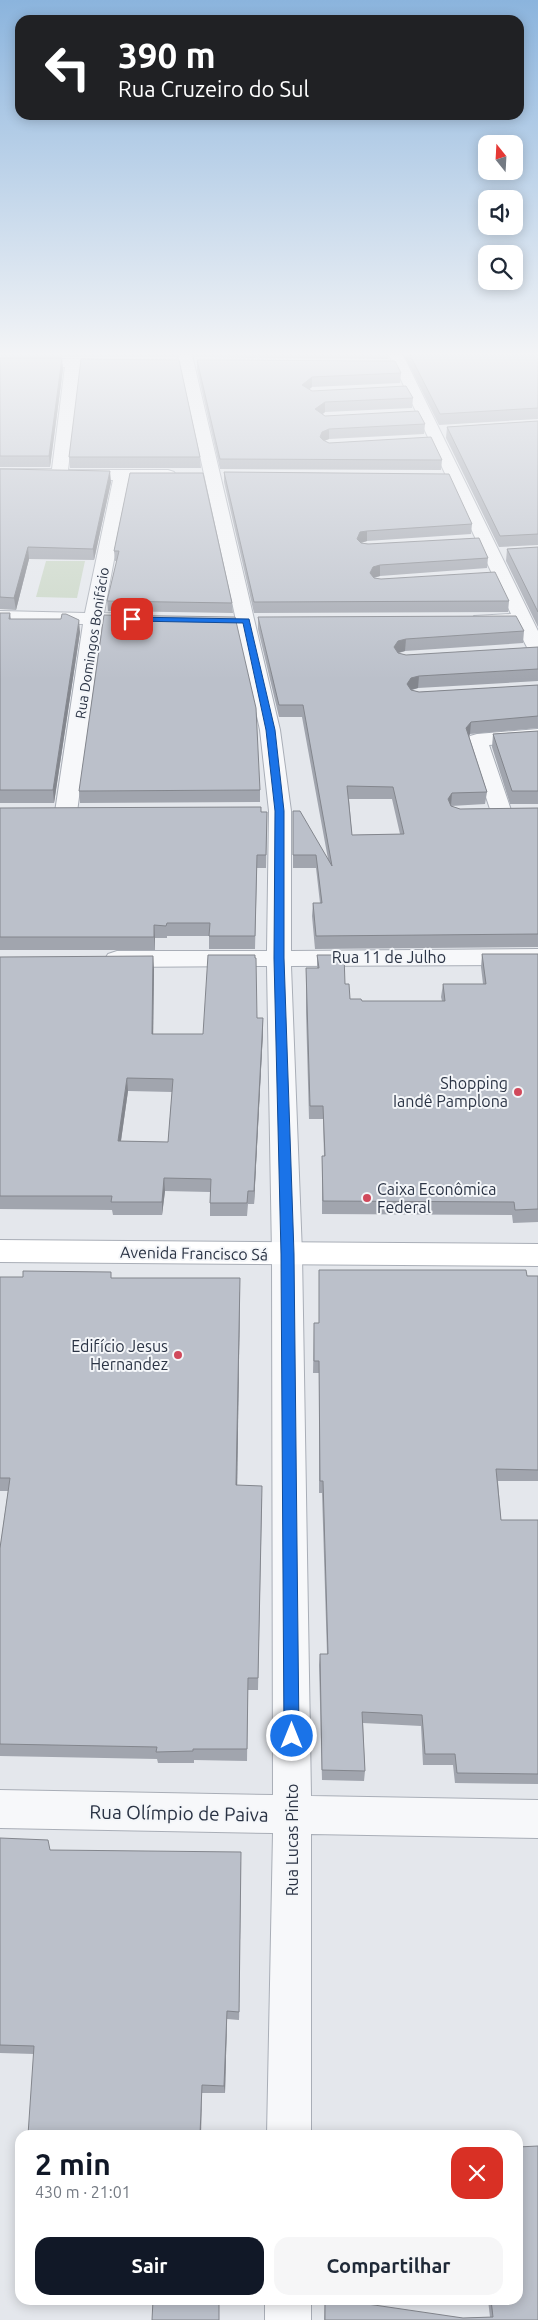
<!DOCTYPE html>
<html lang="pt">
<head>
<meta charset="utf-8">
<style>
  :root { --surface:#fff; --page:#f6f6f7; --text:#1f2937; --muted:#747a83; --accent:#111827 }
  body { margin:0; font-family:Ubuntu,sans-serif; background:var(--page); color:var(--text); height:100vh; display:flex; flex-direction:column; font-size:19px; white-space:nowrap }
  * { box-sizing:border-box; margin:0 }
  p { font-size:16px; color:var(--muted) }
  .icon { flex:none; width:28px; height:28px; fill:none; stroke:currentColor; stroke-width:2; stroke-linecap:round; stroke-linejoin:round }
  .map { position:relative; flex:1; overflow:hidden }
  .sheet { position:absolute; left:15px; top:2130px; width:508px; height:175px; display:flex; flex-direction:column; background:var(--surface); border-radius:15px; box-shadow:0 2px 12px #0003 }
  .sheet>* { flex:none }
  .hud { position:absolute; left:15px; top:15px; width:509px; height:105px; border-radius:15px; box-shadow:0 2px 12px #0003; background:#202124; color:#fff; overflow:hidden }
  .needle { width:32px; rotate:342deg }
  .controls { position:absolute; left:478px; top:135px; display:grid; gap:10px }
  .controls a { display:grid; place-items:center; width:45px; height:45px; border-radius:10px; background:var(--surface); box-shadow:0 2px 12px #0003; font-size:25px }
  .pin { position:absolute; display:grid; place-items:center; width:42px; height:42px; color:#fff; margin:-21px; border-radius:10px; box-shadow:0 2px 8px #0006 }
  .me { position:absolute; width:55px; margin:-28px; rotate:0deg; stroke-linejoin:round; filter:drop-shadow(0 0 4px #0008) }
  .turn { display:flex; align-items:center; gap:18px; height:105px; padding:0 20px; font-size:22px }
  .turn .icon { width:65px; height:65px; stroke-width:2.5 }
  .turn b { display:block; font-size:35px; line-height:42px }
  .round { display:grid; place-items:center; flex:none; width:52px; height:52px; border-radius:15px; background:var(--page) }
  .head { display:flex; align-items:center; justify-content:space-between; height:85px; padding:0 20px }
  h1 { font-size:30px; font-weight:600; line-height:38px; color:var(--accent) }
  .cta { display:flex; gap:10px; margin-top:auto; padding:10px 20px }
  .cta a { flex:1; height:58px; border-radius:15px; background:var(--accent); color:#fff; font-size:20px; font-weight:600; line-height:58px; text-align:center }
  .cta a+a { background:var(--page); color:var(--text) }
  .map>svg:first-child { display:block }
  .green { fill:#c9d6c5 }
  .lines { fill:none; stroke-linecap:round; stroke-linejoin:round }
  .minor-casing { stroke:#a9aeb7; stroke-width:2 }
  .secondary-casing { stroke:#a9aeb7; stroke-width:2 }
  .minor { fill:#f7f8fa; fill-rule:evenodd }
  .secondary { fill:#fff; fill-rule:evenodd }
  .wall { fill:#a1a5ae; fill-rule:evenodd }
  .shaded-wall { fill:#83868d }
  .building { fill:#bbc0ca; stroke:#83868d; fill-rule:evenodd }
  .route { fill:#1a73e8; stroke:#114b97 }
  .poi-dot { fill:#d1495b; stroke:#f4f6f9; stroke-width:2 }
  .labels { text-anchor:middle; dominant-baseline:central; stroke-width:4; stroke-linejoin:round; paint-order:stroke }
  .far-street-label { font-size:14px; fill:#2b3445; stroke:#f4f6f9 }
  .street-label { font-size:16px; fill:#2b3445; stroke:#f4f6f9 }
  .poi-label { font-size:16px; fill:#2b3445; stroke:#f4f6f9; text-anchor:end }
  .near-street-label { font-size:19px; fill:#2b3445; stroke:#f4f6f9 }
</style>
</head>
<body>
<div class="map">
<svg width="538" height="2320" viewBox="0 0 538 2320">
  <rect width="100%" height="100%" fill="#e4e7ec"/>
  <polygon class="green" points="46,561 85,561 77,598 36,597"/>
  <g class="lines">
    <g class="minor-casing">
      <g id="minor">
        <polygon points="178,355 192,355 280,730 291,811 291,951 538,949 538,965 291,966 302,1254 311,1796 538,1800 538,1838 311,1834 311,2135 267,2135 273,1833 0,1828 0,1790 273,1795 272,1254 267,966 117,967 108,964 105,959 108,954 117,951 267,951 269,811 260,730"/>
        <polygon points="389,355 403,355 538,631 538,657 531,655 516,626 474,624 472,620 474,616 511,614 396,369 359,370 352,366 359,362 392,361"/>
        <polygon points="0,358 123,360 125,363 118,367 80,367 68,470 168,470 174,472 176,475 174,478 168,480 129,480 104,613 148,615 150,619 148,623 102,624 77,812 74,817 66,819 58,817 55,812 83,624 0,623 0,611 85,613 113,480 0,479 0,469 52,469 65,367 0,366"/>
        <polygon points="538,729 538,741 489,745 512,813 509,818 501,820 493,818 467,740 470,736 477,734"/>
        <rect x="265" y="2300" width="46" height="20"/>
      </g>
    </g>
    <g class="secondary-casing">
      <polygon id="secondary" points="0,1240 538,1244 538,1266 0,1262"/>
    </g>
    <use href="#minor" class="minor"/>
    <use href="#secondary" class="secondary"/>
  </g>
  <g class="wall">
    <polygon points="0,355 177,355 177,357 0,356"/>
    <polygon points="193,355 389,355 388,359 194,357"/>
    <polygon points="404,355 538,355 538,419 439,425"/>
    <polygon points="0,358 63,369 50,467 0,467"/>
    <polygon points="197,360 401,373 400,383 312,387 309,389 312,391 413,398 412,408 325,412 323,414 325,416 425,424 424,434 329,439 324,441 329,443 442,460 441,470 220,469 197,370"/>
    <polygon points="538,421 538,545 499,547 446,438 447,427"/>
    <polygon points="69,457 200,457 201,468 70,468"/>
    <polygon points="0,469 111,482 94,560 29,559 16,610 0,609"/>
    <polygon points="224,472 472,524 471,534 367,541 361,543 488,558 487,568 380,576 374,578 509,601 508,612 254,613 224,482"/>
    <polygon points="130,473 232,603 233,613 108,611 107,601 117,561 115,561 114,551"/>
    <polygon points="538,547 538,627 506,561 507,549"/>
    <polygon points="0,613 10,613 11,619 80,632 54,803 0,803"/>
    <path d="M258 617 524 631 523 643 405 651 399 653 406 655 538 647V681L418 688 412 690 419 692 538 685V728L470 734 469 736 487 792 485 804 451 806 460 809 538 808V947L315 949 312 916 313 903H320L316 868H293V811L328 859 302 717H279L258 629ZM349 799H392L400 834 352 835Z"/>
    <polygon points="538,731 538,804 510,804 492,747 493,734"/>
    <polygon points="260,790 260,802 80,803 79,791"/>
    <polygon points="0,808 267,812 266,868 257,868 255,949 209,949 209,936 167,936 167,938 155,938 155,950 0,950"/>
    <polygon points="482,954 538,954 538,1222 513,1223 512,1215 322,1214 322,1156 324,1156 323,1119 309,1119 306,1012 306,968 317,968 317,955 345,984 350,999 362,1001 442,1001 441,997 443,984 483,984 481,967"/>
    <path d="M0 957 154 969 153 1034H203L257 1018H263V1031L254 1204H248L247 1216H210V1192L165 1191 162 1215H113L112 1210 0 1209ZM128 1091 172 1092 168 1142 121 1141Z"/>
    <polygon points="319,1270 538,1276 538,1481 498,1481 501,1520 538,1520 538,1784 455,1783 453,1765 423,1765 421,1726 363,1723 365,1771 364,1781 322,1780 319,1665 320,1654 327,1654 322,1493 319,1493 319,1373 313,1373 314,1323 319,1323"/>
    <polygon points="0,1277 112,1278 240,1292 237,1485 262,1499 258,1690 248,1690 247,1761 194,1760 194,1763 158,1763 157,1759 0,1756 0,1548 8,1491 0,1491"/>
    <polygon points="0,1838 50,1850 241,1862 239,2020 227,2019 225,2093 202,2093 34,2054 0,2053"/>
    <polygon points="325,2300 463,2318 490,2317 488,2300 518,2300 538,2320 324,2320"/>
  </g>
  <g class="shaded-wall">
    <polygon points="62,358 63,369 50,467 49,456"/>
    <polygon points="312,377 312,387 302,395 302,385"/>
    <polygon points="325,402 325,412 315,419 315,409"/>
    <polygon points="329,429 329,439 321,442 320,437 322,432"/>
    <polygon points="110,471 111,482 94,560 93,549"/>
    <polygon points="367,531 367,541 360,543 357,539 360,532"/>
    <polygon points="28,547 29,559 16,610 14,598"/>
    <polygon points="380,565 380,576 372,578 370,573 373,567"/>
    <polygon points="79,620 80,632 54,803 53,790"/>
    <polygon points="406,639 405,651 397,653 394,647 398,641"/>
    <polygon points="419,676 418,688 410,690 407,684 411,678"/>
    <polygon points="471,722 470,734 465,741 466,728"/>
    <polygon points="452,793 451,806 448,799"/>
    <polygon points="154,925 155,938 155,950 154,937"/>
    <polygon points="153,956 154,969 153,1047 152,1034"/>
    <polygon points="263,1018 263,1031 254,1204 254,1191"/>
    <polygon points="127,1078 128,1091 119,1154 118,1141"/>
    <polygon points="164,1178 165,1191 162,1215 162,1202"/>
    <polygon points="240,1278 240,1292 237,1498 236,1485"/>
    <polygon points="241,1852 241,1862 239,2020 239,2012"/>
    <polygon points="227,2011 227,2019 225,2093 224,2086"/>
    <polygon points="202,2085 202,2093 201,2135 200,2135"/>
  </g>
  <g class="building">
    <polygon points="410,355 538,355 538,408 440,414"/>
    <polygon points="0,358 62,358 49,456 0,456"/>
    <polygon points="81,359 179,360 200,457 69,457"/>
    <polygon points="197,360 395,361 401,373 312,377 302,385 312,391 406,386 413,398 325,402 315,409 325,416 418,411 425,424 329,429 322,432 320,437 323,440 329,443 431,437 442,460 220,459"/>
    <polygon points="538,421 538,534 500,536 447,427"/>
    <polygon points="0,469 110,471 93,549 28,547 14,598 0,597"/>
    <polygon points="224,472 449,474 472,524 367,531 360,532 357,539 361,543 368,544 479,538 488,558 380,565 373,567 370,573 374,578 381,579 495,572 509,601 254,602"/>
    <polygon points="130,473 203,473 232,603 107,601 119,551 114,551"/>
    <polygon points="538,547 538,612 507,549"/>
    <polygon points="0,613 10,613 9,619 61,619 62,614 66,614 79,620 53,790 0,790"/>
    <polygon points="104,615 235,617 256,708 260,790 79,791"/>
    <path d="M516 616 524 631 406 639 398 641 394 647 398 653 406 655 538 647V669L419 676 411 678 407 684 411 690 419 692 538 685V716L471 722 466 728 487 792 452 793 448 799 451 806 460 809 538 808V934L316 936 313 903H322L316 855H293V811H300L332 866 303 705H279L258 617ZM347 786 393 787 404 834 352 835Z"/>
    <polygon points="538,731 538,791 512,791 493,734"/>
    <polygon points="261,807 261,812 267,812 266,855 257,855 255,936 209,936 210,923 167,923 166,926 154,925 154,937 0,937 0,808"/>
    <polygon points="482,954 538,954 538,1209 515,1210 514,1202 323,1201 322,1156 325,1156 323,1106 310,1106 306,968 319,968 317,955 344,955 345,984 349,984 350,999 361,999 362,1001 445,1001 443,984 486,984"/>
    <path d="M208 955H255V958H256L257 1018H263L254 1191H248L247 1203H210L211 1179 164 1178 162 1202H111L112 1196H0V957L153 956 152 1034H203ZM127 1078 173 1079 168 1142 118 1141Z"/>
    <polygon points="319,1270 526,1270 527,1276 538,1276 538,1470 496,1469 501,1520 538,1520 538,1774 457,1773 455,1754 425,1754 422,1715 362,1712 365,1771 322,1770 320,1654 328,1654 323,1481 320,1481 319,1361 314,1361 314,1323 319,1323"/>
    <polygon points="23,1271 111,1272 111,1278 240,1278 236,1485 262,1486 258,1678 248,1678 247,1749 193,1749 193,1751 156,1752 157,1747 0,1744 0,1548 10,1478 0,1478 0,1277 23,1277"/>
    <polygon points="0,1838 48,1840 50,1850 241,1852 239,2012 227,2011 224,2086 202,2085 200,2135 28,2135 34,2046 0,2045"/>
    <polygon points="538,2146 538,2320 325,2320 325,2300 340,2300 463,2318 493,2317 491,2300 518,2300 518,2147"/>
    <polygon points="153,2300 219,2300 219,2320 152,2320"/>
  </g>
  <linearGradient id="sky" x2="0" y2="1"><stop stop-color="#8bb4dd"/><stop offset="0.52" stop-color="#f3f4f6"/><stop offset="1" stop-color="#f3f4f6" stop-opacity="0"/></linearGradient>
  <rect width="538" height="680" fill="url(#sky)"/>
  <polygon class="route" points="129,617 249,619 275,730 284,811 284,958 294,1254 299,1736 297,1741 292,1743 286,1741 284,1736 281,1254 274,958 275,811 266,730 243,623 132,621 129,621"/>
  <g class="poi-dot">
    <circle cx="518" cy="1092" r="5"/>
    <circle cx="367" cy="1198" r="5"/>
    <circle cx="178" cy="1355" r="5"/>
  </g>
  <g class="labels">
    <g class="far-street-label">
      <text transform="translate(92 643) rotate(-81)">Rua Domingos Bonifácio</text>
    </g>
    <g class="street-label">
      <text x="389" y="957">Rua 11 de Julho</text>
      <text transform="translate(194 1253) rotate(1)">Avenida Francisco Sá</text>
      <text transform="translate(292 1840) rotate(-90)">Rua Lucas Pinto</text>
    </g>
    <g class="poi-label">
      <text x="508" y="1083">Shopping<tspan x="508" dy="18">Iandê Pamplona</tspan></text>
      <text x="377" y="1189" text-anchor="start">Caixa Econômica<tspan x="377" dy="18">Federal</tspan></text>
      <text x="168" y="1346">Edifício Jesus<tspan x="168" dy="18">Hernandez</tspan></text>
    </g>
    <g class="near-street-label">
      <text transform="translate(179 1813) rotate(1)">Rua Olímpio de Paiva</text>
    </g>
  </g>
</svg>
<div class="controls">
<a><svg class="needle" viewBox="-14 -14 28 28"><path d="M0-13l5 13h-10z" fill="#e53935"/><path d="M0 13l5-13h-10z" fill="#747a83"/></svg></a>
<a><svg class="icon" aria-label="sound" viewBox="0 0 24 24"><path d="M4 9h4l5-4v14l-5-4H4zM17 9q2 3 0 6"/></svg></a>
<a><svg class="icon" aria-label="search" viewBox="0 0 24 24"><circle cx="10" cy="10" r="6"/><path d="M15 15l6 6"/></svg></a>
</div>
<div class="pin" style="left:132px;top:619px;background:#d93025"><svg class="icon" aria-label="arrive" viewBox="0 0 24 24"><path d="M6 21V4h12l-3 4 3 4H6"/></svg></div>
<svg class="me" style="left:292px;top:1736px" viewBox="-20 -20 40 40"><circle r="17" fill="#1a73e8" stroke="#fff" stroke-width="3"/><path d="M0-11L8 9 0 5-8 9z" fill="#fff"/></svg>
<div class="hud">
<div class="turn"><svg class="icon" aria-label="left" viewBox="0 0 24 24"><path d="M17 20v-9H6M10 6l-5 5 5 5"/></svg><div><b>390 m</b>Rua Cruzeiro do Sul</div></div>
</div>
<section class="sheet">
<div class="head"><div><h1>2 min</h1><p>430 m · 21:01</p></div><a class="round" style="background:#d93025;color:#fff"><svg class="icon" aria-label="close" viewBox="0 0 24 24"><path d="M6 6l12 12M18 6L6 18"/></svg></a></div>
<div class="cta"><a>Sair</a><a>Compartilhar</a></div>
</section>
</div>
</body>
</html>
